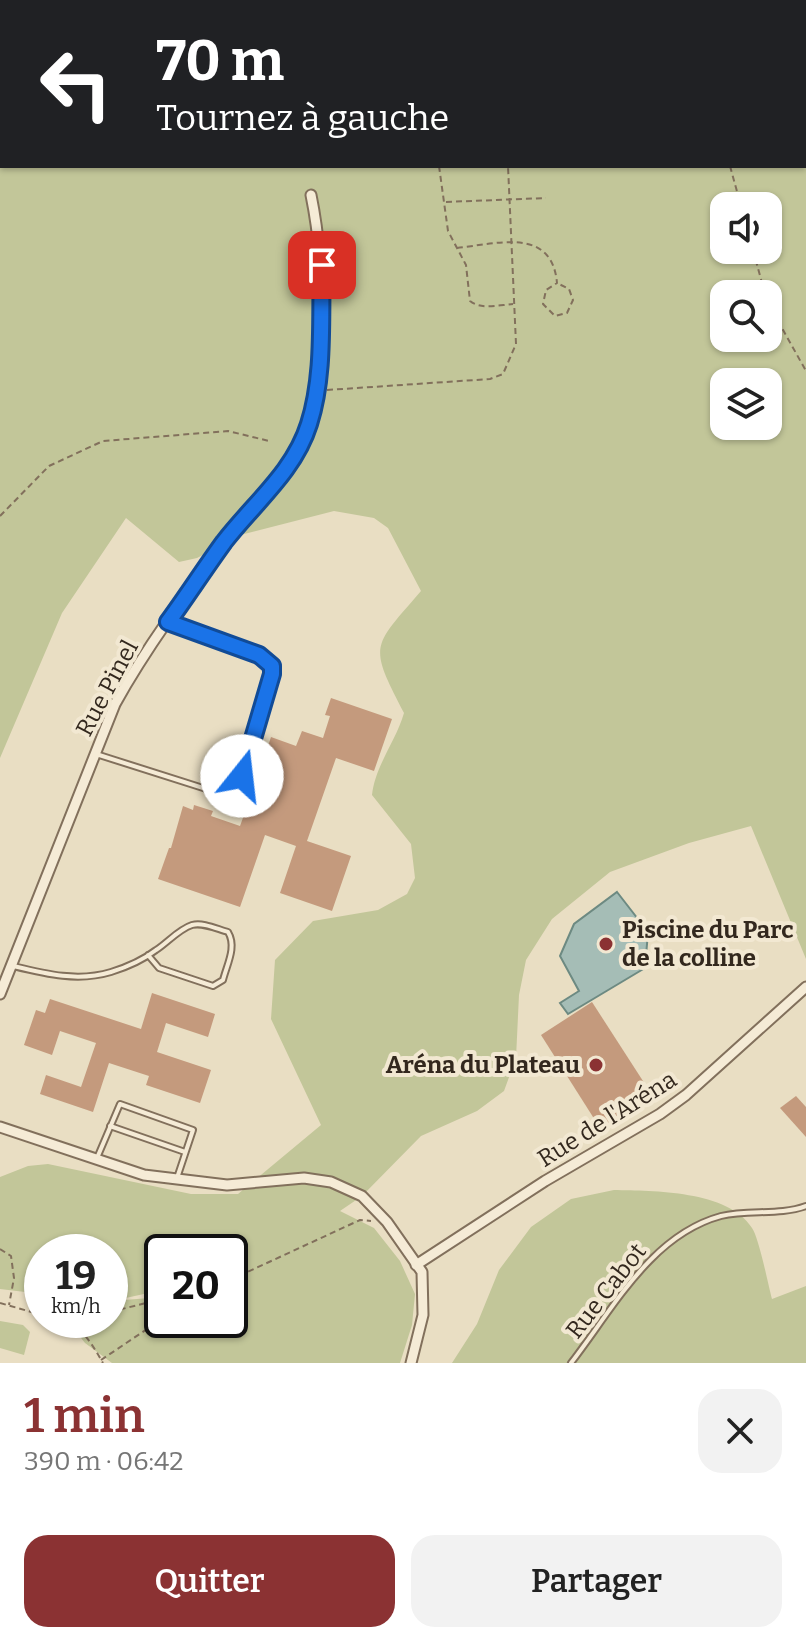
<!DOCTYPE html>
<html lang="fr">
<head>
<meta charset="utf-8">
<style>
  :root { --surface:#fff; --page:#f2f2f2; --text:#222; --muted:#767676; --accent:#8b3233 }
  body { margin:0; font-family:Bitter,serif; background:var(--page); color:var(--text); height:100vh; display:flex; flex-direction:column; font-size:30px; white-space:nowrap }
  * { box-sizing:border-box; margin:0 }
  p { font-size:26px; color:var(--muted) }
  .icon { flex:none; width:44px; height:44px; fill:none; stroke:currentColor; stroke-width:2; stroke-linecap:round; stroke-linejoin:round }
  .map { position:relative; height:1363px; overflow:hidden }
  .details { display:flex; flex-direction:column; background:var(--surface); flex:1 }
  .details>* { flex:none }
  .banner { position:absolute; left:0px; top:0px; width:806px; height:168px; box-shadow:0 2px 6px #0004; background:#202124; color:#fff; overflow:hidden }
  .controls { position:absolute; left:710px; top:192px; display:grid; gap:16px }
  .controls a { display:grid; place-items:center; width:72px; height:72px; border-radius:16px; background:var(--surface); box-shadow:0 2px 6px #0004; font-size:40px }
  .speed { position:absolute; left:24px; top:1234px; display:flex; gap:16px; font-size:40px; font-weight:700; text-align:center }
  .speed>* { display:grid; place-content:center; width:104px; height:104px; border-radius:50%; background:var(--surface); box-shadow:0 2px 6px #0004; line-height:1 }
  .speed small { font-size:20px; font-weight:400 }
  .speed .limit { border:4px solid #111; border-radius:12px; background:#fff; color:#111 }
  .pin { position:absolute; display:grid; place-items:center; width:68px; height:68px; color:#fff; margin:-34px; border-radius:16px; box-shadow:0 4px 12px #0006 }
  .me { position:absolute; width:88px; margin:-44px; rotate:16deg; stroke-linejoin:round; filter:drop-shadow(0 0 6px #0008) }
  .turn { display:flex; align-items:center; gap:28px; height:168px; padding:0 24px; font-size:36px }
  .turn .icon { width:104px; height:104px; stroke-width:2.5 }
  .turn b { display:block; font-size:56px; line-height:68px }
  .round { display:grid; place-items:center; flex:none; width:84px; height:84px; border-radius:24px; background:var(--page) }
  .overview { display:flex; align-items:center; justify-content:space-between; height:136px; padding:0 24px }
  h1 { font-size:48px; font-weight:600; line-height:60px; color:var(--accent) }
  .button { display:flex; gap:16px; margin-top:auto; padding:16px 24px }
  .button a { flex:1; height:92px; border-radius:24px; background:var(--accent); color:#fff; font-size:32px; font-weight:600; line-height:92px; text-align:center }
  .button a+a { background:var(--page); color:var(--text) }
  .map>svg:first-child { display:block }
  .green { fill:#c2c699; fill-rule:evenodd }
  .water { fill:#a5bdb6; stroke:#6d8a82; stroke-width:2 }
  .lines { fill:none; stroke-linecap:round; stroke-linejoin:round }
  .stream { stroke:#6d8a82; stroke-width:3 }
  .building { fill:#c49a7d }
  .service-casing { stroke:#82705c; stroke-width:8 }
  .minor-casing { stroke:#82705c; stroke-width:13 }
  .path { stroke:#82705c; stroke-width:2; stroke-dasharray:6 4; stroke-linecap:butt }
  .service { stroke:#f5ebd6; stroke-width:4 }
  .minor { stroke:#f5ebd6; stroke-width:9 }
  .route-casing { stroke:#114b97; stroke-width:20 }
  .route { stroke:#1a73e8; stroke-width:14 }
  .poi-dot { fill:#8b3233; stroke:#f2e8d2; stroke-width:3 }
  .labels { text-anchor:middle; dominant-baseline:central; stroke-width:8; stroke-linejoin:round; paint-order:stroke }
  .street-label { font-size:24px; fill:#33281e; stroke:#f2e8d2 }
  .poi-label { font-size:24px; font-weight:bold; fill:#33281e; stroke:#f2e8d2; text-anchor:start }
</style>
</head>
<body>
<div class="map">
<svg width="806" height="1363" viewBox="0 0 806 1363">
  <rect width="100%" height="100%" fill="#e9dec3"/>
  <g class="green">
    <path d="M0 0H806V959L751 826 689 843 610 872 552 919 526 960 519 995 516 1058 504 1091 477 1111 421 1136 362 1196 340 1211 374 1228 400 1261 415 1294 412 1325 400 1363H112L85 1343 67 1320H110V1252H42V1294L0 1289V1177L28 1166 48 1164 191 1194H238L321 1125 271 1019 275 960 313 921 378 910 407 894 415 878 411 844 372 795C375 766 396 741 404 713 368 644 372 648 421 591L388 528 374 518 334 511 244 534 197 558 179 562 126 518 62 613 0 758ZM2 2H804V166H2ZM724 206H768V250H724ZM724 294H768V338H724ZM724 382H768V426H724ZM162 1252H230V1320H162V1297L112 1301 162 1290Z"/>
    <path d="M614 1190C653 1191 728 1190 752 1228 759 1238 768 1284 772 1299L806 1286V1363H452L477 1324 499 1270 531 1227 571 1199Z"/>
    <polygon points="0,1321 23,1325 30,1332 24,1355 0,1348"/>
  </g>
  <polygon class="water" points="617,892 648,932 645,968 568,1014 560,1003 579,991 560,956 574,924"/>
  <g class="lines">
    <g class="stream">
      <polyline points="65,2 66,0"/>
      <polyline points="0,94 2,90"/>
    </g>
  </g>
  <g class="building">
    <polygon points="331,698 392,719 374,771 336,758 307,841 351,856 332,911 280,893 296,846 265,835 240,907 158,879 169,848 171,848 183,806 193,810 194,805 213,811 211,816 240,826 251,796 271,802 280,774 261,767 271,737 296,746 302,731 323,738 330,716 325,715"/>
    <polygon points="152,993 215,1014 208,1037 166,1023 157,1052 211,1070 200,1103 146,1085 149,1076 109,1063 93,1112 40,1094 46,1075 81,1087 96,1043 60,1031 52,1055 24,1045 36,1010 45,1013 50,999 141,1029"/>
    <polygon points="592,1002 652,1095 600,1128 541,1035"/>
    <polygon points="796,1096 806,1107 806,1137 780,1108"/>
  </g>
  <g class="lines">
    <g class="service-casing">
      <g id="service">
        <polyline points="96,754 222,794 231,794 238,788 272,674 272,666 259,655 168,622"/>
        <path d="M13 966C46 974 78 982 111 972 127 967 143 960 156 950 167 943 179 929 192 925 203 922 217 929 228 932 237 947 227 964 223 980L213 986 159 968 148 955"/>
        <polyline points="110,1126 185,1152"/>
        <polyline points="97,1158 120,1104 193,1130 177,1178"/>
        <path d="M571 1363C613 1309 651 1235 721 1216 749 1209 779 1216 806 1206"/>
      </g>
    </g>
    <g class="minor-casing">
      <g id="minor">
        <path d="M0 994 115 704C146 648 186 594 224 543 247 512 278 487 297 453 316 420 317 384 319 347 322 292 322 249 311 195"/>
        <polyline points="0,1127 144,1175 227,1185 304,1178 331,1182 362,1196 387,1222 422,1272 423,1315 411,1363"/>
        <polyline points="416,1265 545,1181 660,1114 686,1095 806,987"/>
      </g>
    </g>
    <g class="path">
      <polyline points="472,0 476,2"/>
      <polyline points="413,2 416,0"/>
      <polyline points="754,2 754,0"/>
      <path d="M439 166 448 231 466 265 470 301C481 310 499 305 513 304"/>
      <polyline points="730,166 741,206"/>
      <polyline points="446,202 546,198"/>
      <path d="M457 248C496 244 552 226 557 283L546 290 543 304 555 316 567 313 573 300 569 289 557 283"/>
      <polyline points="753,250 765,294"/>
      <polyline points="768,303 806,371"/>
      <polyline points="327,390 490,379 503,374 516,344 508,166"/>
      <polyline points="0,516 49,466 103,441 228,431 269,441"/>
      <polyline points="0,1249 11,1256 14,1278 9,1305"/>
      <polyline points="230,1280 360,1220 371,1221"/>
      <polyline points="0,1303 42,1315"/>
      <polyline points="110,1312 162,1299"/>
      <path d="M61 1320C82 1326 92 1344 103 1363"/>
      <polyline points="73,1323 83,1320"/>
      <polyline points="101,1360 162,1319"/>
    </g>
    <use href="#service" class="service"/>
    <use href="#minor" class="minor"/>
  </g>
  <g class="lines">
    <g class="route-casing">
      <path id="route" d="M242 776 272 674V666L259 655 168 622C187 596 205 568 224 542 254 503 294 472 309 424 325 374 320 317 322 265"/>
    </g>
    <use href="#route" class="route"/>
  </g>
  <g class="poi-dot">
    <circle cx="606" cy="944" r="8"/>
    <circle cx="596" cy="1065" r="8"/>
  </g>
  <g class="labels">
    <g class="street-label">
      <text transform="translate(107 688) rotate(-62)">Rue Pinel</text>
      <text transform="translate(607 1119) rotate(-32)">Rue de l'Aréna</text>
      <text transform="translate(606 1291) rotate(-52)">Rue Cabot</text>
    </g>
    <g class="poi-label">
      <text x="622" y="930">Piscine du Parc<tspan x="622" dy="28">de la colline</tspan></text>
      <text x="580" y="1065" text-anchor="end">Aréna du Plateau</text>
    </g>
  </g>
</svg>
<div class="controls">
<a><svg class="icon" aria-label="sound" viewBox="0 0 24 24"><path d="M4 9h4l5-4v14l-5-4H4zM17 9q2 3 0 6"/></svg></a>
<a><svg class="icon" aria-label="search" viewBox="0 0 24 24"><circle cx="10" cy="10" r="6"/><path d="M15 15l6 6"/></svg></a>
<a><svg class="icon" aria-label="layers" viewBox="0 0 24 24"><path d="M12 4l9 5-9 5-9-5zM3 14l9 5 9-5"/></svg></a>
</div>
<div class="speed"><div>19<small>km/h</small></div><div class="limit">20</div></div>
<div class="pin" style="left:322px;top:265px;background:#d93025"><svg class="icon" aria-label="arrive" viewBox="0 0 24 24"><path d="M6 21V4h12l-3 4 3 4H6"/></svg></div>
<svg class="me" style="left:242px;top:776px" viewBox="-20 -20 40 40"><circle r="19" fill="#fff"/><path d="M0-13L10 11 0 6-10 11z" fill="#1a73e8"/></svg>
<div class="banner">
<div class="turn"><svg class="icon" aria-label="left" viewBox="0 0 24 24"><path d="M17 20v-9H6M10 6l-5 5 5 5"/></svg><div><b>70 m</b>Tournez à gauche</div></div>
</div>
</div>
<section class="details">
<div class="overview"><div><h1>1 min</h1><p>390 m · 06:42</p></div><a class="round"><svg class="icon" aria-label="close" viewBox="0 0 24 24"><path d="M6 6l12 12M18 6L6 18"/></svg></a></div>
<div class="button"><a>Quitter</a><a>Partager</a></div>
</section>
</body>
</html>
